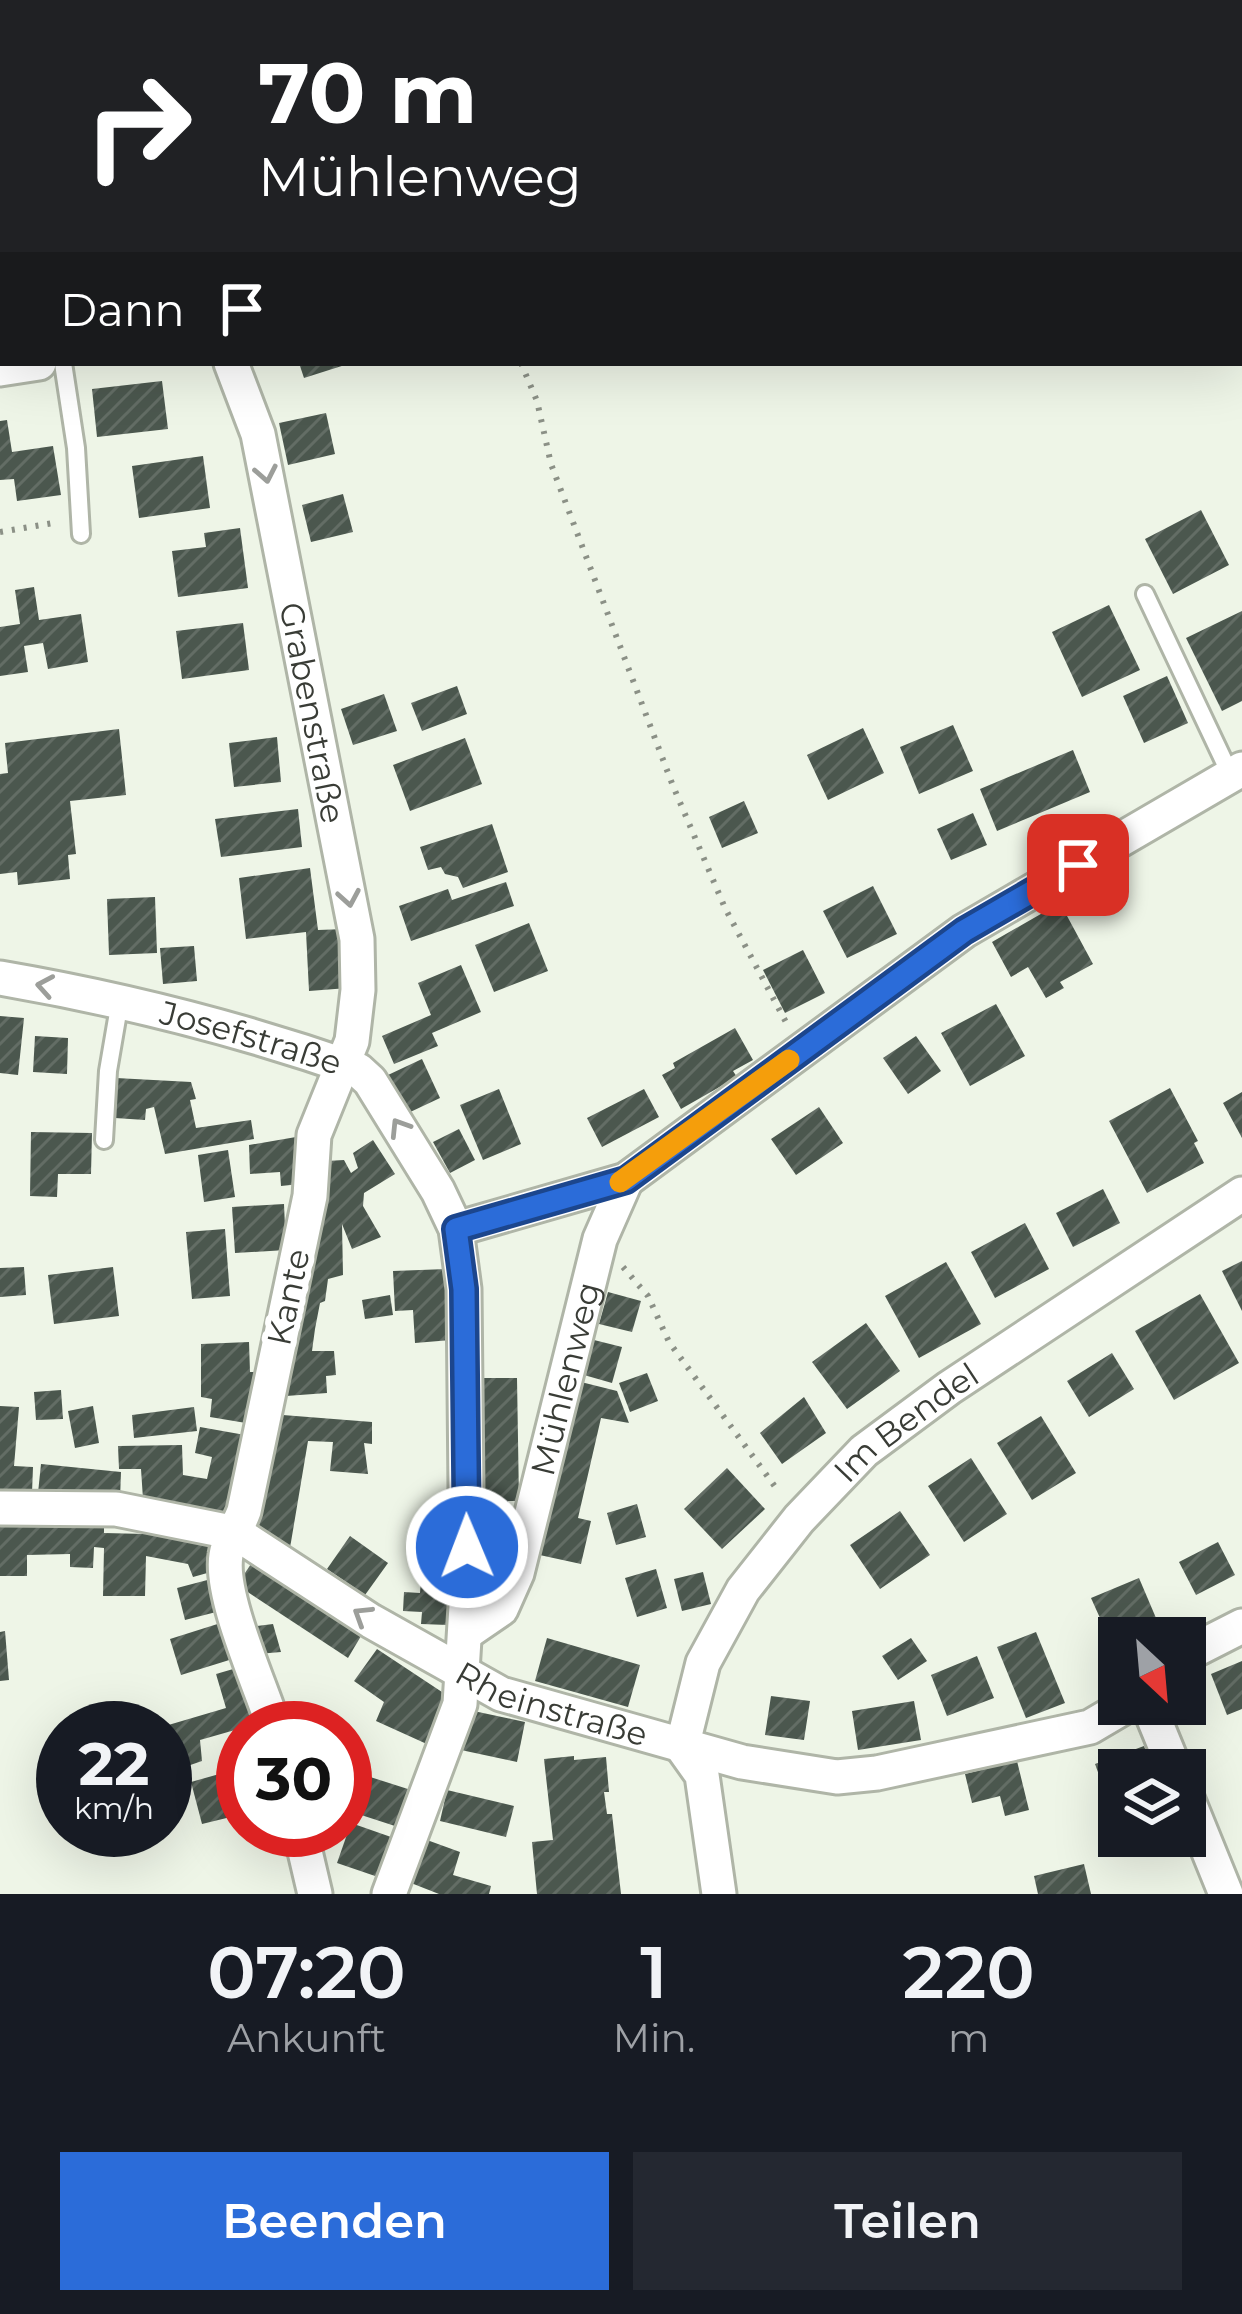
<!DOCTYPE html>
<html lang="de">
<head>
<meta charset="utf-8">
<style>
  :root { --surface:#171b24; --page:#242831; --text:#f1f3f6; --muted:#9ea1a6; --accent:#2b6cd9 }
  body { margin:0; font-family:Montserrat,sans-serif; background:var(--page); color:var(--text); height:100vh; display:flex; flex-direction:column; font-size:45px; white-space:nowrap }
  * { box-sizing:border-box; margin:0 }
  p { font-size:39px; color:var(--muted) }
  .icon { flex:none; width:66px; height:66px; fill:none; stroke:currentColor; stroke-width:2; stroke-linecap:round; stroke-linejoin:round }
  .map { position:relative; height:1894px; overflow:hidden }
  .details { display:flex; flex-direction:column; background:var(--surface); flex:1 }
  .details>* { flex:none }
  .guide { position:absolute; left:0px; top:0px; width:1242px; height:366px; box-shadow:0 12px 48px #0002; background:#202124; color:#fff; overflow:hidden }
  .needle { width:78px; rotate:154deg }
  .controls { position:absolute; left:1098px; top:1617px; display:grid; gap:24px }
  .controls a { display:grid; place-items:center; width:108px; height:108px; border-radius:0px; background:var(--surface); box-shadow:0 12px 48px #0002; font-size:60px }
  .speed { position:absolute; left:36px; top:1701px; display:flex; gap:24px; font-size:60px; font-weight:700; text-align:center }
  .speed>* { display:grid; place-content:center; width:156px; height:156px; border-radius:50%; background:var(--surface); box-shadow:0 12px 48px #0002; line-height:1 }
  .speed small { font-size:30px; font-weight:400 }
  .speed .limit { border:18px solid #d22; background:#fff; color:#111 }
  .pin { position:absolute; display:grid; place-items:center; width:102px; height:102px; color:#fff; margin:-51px; border-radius:24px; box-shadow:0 6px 18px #0006 }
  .me { position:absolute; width:132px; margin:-66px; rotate:359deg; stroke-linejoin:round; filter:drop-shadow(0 0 9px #0008) }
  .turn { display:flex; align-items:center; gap:42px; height:252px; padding:0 60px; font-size:54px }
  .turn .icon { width:156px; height:156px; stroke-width:2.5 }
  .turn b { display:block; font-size:84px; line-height:102px }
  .then { display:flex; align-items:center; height:114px; padding:0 60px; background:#0003; gap:24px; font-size:45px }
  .eta { display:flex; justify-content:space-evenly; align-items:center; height:204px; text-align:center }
  .eta b { font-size:72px; font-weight:600; line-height:84px }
  .button { display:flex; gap:24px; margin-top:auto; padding:24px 60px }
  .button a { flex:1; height:138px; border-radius:0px; background:var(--accent); color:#fff; font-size:48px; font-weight:600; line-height:138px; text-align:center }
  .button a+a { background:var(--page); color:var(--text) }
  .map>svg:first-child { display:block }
  .grass { fill:url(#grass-dots) }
  .building { fill:url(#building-hatch) }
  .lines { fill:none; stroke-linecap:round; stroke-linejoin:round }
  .service-casing { stroke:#afb5a7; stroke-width:22 }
  .minor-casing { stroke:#afb5a7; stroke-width:39 }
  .path { stroke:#8b9086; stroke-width:6; stroke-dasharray:3 9; stroke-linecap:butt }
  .service { stroke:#fff; stroke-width:16 }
  .minor { stroke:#fff; stroke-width:33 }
  .oneway { stroke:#9c9e9a }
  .route-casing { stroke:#1c468d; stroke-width:30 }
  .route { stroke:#2b6cd9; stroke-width:21 }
  .slow { stroke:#f59e0b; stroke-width:21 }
  .labels { text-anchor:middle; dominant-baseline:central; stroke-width:12; stroke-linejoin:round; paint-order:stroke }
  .street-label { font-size:33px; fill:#393c36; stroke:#fff }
</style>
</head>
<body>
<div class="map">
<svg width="1242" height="1894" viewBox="0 0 1242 1894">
  <defs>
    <pattern id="grass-dots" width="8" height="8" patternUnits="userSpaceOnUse" patternTransform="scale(3)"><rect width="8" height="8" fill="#edbb74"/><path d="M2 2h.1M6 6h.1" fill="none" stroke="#c19960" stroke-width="1.8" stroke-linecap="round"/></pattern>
    <pattern id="building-hatch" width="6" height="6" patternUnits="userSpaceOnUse" patternTransform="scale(3)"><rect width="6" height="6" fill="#4b574e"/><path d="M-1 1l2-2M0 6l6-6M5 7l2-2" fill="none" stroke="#636d65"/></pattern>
  </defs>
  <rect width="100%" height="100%" fill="#eef5e7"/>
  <polygon class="grass" points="315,0 1242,0 1242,140 1239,141 1239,3 312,3"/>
  <g class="building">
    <polygon points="299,363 348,363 348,364 304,378"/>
    <polygon points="162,381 168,429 97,437 92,389"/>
    <polygon points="326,413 335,454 288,465 279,423"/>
    <polygon points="7,420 12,452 53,446 61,495 17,501 14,479 0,480 0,421"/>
    <polygon points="203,456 210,508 139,518 132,466"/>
    <polygon points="343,494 353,532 311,542 302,505"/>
    <polygon points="1201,510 1229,565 1173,594 1145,539"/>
    <polygon points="240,528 248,588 178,597 172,551 206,547 204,533"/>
    <polygon points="34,587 39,620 81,614 88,662 48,669 43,643 24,646 28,672 0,676 0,627 20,624 15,590"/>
    <polygon points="1109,605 1140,670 1082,697 1052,632"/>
    <polygon points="1242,611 1242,701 1222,711 1186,638"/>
    <polygon points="243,623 249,670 182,679 176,631"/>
    <polygon points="1167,676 1188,723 1144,743 1123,696"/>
    <polygon points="457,686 467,714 422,731 411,703"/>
    <polygon points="384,694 397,731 353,745 341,709"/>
    <polygon points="953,725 973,771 919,794 900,747"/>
    <polygon points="863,728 884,773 828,800 807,755"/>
    <polygon points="119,729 126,795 70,801 76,854 68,855 70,879 18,885 17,872 0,874 0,774 8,773 5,743"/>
    <polygon points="277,737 281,782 234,787 229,743"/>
    <polygon points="465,738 482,784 410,811 393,765"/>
    <polygon points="1073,750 1090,792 997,831 980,789"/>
    <polygon points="744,801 758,833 722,848 709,817"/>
    <polygon points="298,809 302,847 221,857 215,819"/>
    <polygon points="973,813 987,845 951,860 937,829"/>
    <polygon points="492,824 508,872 463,888 458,877 445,874 441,867 428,870 420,847"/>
    <polygon points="310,868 318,930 345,929 348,988 309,991 306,932 246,939 239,878"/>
    <polygon points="506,882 514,906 411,941 399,906 448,889 452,900"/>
    <polygon points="873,886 897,934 847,958 823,911"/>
    <polygon points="155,897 157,953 109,955 107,899"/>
    <polygon points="1060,903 1093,964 1060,982 1064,988 1046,998 1028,967 1011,977 992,942"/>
    <polygon points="529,923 548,971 494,992 475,945"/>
    <polygon points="194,946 197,981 163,984 160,948"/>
    <polygon points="803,950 825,993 785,1013 763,970"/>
    <polygon points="461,965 481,1012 432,1033 438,1046 394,1064 382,1036 431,1015 418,983"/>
    <polygon points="996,1004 1025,1056 970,1086 941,1033"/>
    <polygon points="0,1016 24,1018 18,1075 0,1073"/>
    <polygon points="735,1028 753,1060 733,1071 737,1077 681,1109 662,1075 675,1068 673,1063"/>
    <polygon points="35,1036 68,1038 67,1074 33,1072"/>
    <polygon points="916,1036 941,1071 908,1094 883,1058"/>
    <polygon points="422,1059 440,1098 406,1114 388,1075"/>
    <polygon points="116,1078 191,1082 196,1099 190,1100 196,1128 251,1120 254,1139 165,1154 154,1107 146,1109 145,1120 115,1118"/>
    <polygon points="1170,1088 1198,1141 1194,1143 1204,1163 1147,1193 1109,1121"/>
    <polygon points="499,1089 521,1144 483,1160 460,1105"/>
    <polygon points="644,1089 659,1117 602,1147 587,1118"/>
    <polygon points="1242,1092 1242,1138 1223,1103"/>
    <polygon points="819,1107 843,1143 796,1175 771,1139"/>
    <polygon points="459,1129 475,1160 450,1173 433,1142"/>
    <polygon points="31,1132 92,1133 91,1174 58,1174 57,1197 30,1196"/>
    <polygon points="296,1137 300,1184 281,1186 280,1172 250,1174 249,1145"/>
    <polygon points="373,1140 395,1174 364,1193 363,1206 381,1237 352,1249 342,1224 343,1275 328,1279 325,1301 320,1303 315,1329 312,1351 334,1351 336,1375 326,1376 327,1393 286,1396 285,1379 326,1161 344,1160 351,1173 358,1168 353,1153"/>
    <polygon points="228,1150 235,1197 204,1202 198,1155"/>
    <polygon points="1103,1189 1120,1223 1073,1247 1056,1213"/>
    <polygon points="284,1204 286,1250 235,1253 232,1207"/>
    <polygon points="1025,1223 1049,1269 995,1298 971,1252"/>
    <polygon points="225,1229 230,1296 192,1299 186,1232"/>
    <polygon points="1242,1261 1242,1311 1222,1271"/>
    <polygon points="946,1262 981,1324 919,1358 885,1296"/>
    <polygon points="24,1267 26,1295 0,1297 0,1268"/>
    <polygon points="113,1267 119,1316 54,1324 48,1275"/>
    <polygon points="447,1269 451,1340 415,1343 413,1310 395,1311 393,1271"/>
    <polygon points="608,1292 641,1301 632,1332 599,1324"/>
    <polygon points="1200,1294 1239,1363 1174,1400 1135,1331"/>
    <polygon points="390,1295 393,1315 365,1319 362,1300"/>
    <polygon points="866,1323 900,1371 847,1409 812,1362"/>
    <polygon points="586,1338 622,1347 612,1383 577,1373"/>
    <polygon points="249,1342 250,1372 258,1372 246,1423 210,1417 212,1399 201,1397 201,1344"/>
    <polygon points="1112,1353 1134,1389 1089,1417 1067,1381"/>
    <polygon points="647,1373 658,1401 630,1412 619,1383"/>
    <polygon points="483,1378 517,1378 519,1501 508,1501 512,1546 485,1549"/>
    <polygon points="573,1380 617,1391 629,1423 601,1418 578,1518 591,1521 581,1564 535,1554"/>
    <polygon points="61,1390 63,1419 36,1420 34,1392"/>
    <polygon points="804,1397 826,1433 782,1464 760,1433"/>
    <polygon points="0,1406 19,1407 14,1466 33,1467 32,1493 0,1491"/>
    <polygon points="93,1406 99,1443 75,1448 68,1411"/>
    <polygon points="194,1407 197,1431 134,1438 132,1415"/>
    <polygon points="270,1414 372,1422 372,1444 364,1443 368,1474 330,1471 333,1442 308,1441 290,1548 251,1524"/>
    <polygon points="1041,1416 1076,1473 1032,1500 997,1443"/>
    <polygon points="200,1427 245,1435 228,1514 143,1499 141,1469 119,1469 118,1446 182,1445 183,1475 207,1479 212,1457 195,1453"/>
    <polygon points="971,1458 1007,1514 964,1542 928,1486"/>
    <polygon points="41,1464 121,1472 120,1499 38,1493"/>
    <polygon points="727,1468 765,1509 722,1549 684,1509"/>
    <polygon points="637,1504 646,1537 616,1545 607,1513"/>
    <polygon points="900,1511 930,1555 880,1589 850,1545"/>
    <polygon points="413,1521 440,1523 438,1562 411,1560"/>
    <polygon points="0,1526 104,1527 104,1533 146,1534 207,1545 218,1570 193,1577 188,1564 146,1556 145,1596 103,1596 104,1548 94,1547 93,1568 70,1567 70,1554 27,1555 27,1576 0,1576"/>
    <polygon points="350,1536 388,1563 365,1595 327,1569"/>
    <polygon points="1218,1542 1235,1575 1196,1595 1179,1562"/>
    <polygon points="253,1561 364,1631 348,1658 237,1585"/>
    <polygon points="656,1569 667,1608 637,1617 625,1578"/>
    <polygon points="703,1572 711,1604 682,1611 674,1579"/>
    <polygon points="215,1578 224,1610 185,1620 177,1588"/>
    <polygon points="1139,1578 1156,1618 1109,1638 1091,1598"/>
    <polygon points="421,1580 451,1581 448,1625 421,1624 422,1612 403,1611 404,1592 420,1593"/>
    <polygon points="253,1613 257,1626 273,1624 281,1652 258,1654 246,1615"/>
    <polygon points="227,1621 239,1657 181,1675 170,1639"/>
    <polygon points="5,1631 9,1680 0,1681 0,1632"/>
    <polygon points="1036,1632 1065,1703 1026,1718 997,1647"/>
    <polygon points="547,1638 640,1665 628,1707 535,1681"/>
    <polygon points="911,1638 927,1661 898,1680 882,1656"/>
    <polygon points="377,1649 448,1696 429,1745 376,1721 384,1702 354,1681"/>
    <polygon points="977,1656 994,1698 947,1716 931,1675"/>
    <polygon points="1242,1661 1242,1709 1227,1715 1211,1674"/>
    <polygon points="247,1665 263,1722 200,1740 202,1761 170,1772 165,1726 226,1708 216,1674"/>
    <polygon points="771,1696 810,1701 804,1740 765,1735"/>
    <polygon points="914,1701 921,1740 858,1750 852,1711"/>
    <polygon points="469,1710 525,1722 517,1762 461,1750"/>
    <polygon points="1144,1746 1153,1770 1119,1770 1119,1798 1109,1802 1095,1764"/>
    <polygon points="574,1756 574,1760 606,1757 609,1792 604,1792 607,1814 612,1814 621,1894 537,1894 532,1842 553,1840 544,1759"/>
    <polygon points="1017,1761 1029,1810 1005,1816 1000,1796 972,1803 965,1774"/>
    <polygon points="237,1769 243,1786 243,1814 202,1824 191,1782"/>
    <polygon points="364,1775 411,1790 398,1827 352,1812"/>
    <polygon points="447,1790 514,1806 506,1837 440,1821"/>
    <polygon points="63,1794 63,1812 52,1814 49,1795"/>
    <polygon points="351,1823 391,1837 378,1877 337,1863"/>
    <polygon points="427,1840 460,1852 453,1875 491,1886 489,1894 439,1894 411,1883"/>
    <polygon points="1084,1864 1091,1894 1038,1894 1034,1876"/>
  </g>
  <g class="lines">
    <g class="service-casing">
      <g id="service">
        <polyline points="63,363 76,448 81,534"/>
        <polyline points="1145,594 1231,776"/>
        <polyline points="104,1140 108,1071 120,1001"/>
      </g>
    </g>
    <g class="minor-casing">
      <g id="minor">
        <polyline points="0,47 3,52"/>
        <path id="s1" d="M231 363 258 434 357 939 358 990 352 1041 314 1135 310 1196 244 1511C239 1525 228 1541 226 1555 219 1596 261 1686 274 1728"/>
        <polyline points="0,369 39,363"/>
        <path id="s2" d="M0 978C122 999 241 1029 358 1070L370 1081 438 1191 456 1229 464 1289 467 1590 460 1704 389 1894"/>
        <polyline points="456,1229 626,1180 964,931 1242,769"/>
        <path id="s3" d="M0 1508 116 1509 236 1533 371 1621 501 1694 742 1762 837 1777 877 1773 1090 1727 1129 1704"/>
        <path id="s4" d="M466 1633 501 1609 517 1573 600 1239 626 1180"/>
        <polyline points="1185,1655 1242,1626"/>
        <polyline points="1148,1704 1175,1770"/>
        <path id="s5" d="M682 1747 703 1663 743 1590 799 1519 864 1451 949 1388 1242 1194"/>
        <polyline points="682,1747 702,1775 719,1894"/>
        <polyline points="1185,1793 1226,1894"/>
        <polyline points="300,1830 315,1894"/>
      </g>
    </g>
    <g class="path">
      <polyline points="367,0 368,3"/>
      <polyline points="521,363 537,401 551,464 673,786 725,908 788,1026"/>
      <polyline points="0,532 59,522"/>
      <polyline points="623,1267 648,1296 669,1342 779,1492"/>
    </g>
    <use href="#service" class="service"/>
    <use href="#minor" class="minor"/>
  </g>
  <defs><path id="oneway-chevron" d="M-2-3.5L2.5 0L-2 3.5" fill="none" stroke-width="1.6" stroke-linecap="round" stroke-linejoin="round" transform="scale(3)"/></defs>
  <g class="oneway">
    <use href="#oneway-chevron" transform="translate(266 474) rotate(79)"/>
    <use href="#oneway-chevron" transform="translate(349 898) rotate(80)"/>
    <use href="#oneway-chevron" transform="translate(45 986) rotate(-170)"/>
    <use href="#oneway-chevron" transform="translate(399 1127) rotate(-122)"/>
    <use href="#oneway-chevron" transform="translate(362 1615) rotate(-148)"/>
  </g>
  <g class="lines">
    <g class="route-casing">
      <polyline id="route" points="467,1547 464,1289 456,1229 626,1180 964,931 1078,865"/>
    </g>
    <use href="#route" class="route"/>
    <polyline class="slow" points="620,1182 789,1060"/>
  </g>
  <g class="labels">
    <g class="street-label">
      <text stroke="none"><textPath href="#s1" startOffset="360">Grabenstraße</textPath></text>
      <text stroke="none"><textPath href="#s2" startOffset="258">Josefstraße</textPath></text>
      <text transform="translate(288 1297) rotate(-78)">Kante</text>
      <text stroke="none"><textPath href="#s4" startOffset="282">Mühlenweg</textPath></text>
      <text stroke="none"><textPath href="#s5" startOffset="405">Im Bendel</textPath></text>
      <text stroke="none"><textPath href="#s3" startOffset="600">Rheinstraße</textPath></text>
    </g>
  </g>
</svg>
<div class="controls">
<a><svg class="needle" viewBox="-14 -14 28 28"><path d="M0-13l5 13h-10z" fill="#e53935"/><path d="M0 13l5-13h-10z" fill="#9ea1a6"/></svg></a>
<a><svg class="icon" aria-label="layers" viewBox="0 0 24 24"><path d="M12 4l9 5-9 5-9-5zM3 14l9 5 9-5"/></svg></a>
</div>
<div class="speed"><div>22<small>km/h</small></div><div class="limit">30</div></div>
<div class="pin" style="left:1078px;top:865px;background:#d93025"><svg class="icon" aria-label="arrive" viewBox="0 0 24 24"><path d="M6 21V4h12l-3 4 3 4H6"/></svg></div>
<svg class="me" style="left:467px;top:1547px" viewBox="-20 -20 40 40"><circle r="17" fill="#2b6cd9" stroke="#fff" stroke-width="3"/><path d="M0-11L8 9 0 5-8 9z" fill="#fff"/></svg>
<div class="guide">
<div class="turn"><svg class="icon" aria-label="right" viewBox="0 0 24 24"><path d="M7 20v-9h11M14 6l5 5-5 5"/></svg><div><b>70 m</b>Mühlenweg</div></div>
<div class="then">Dann<svg class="icon" aria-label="arrive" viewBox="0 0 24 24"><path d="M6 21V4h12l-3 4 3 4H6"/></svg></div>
</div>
</div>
<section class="details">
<div class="eta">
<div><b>07:20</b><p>Ankunft</p></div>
<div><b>1</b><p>Min.</p></div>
<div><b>220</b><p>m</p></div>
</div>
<div class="button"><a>Beenden</a><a>Teilen</a></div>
</section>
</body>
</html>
